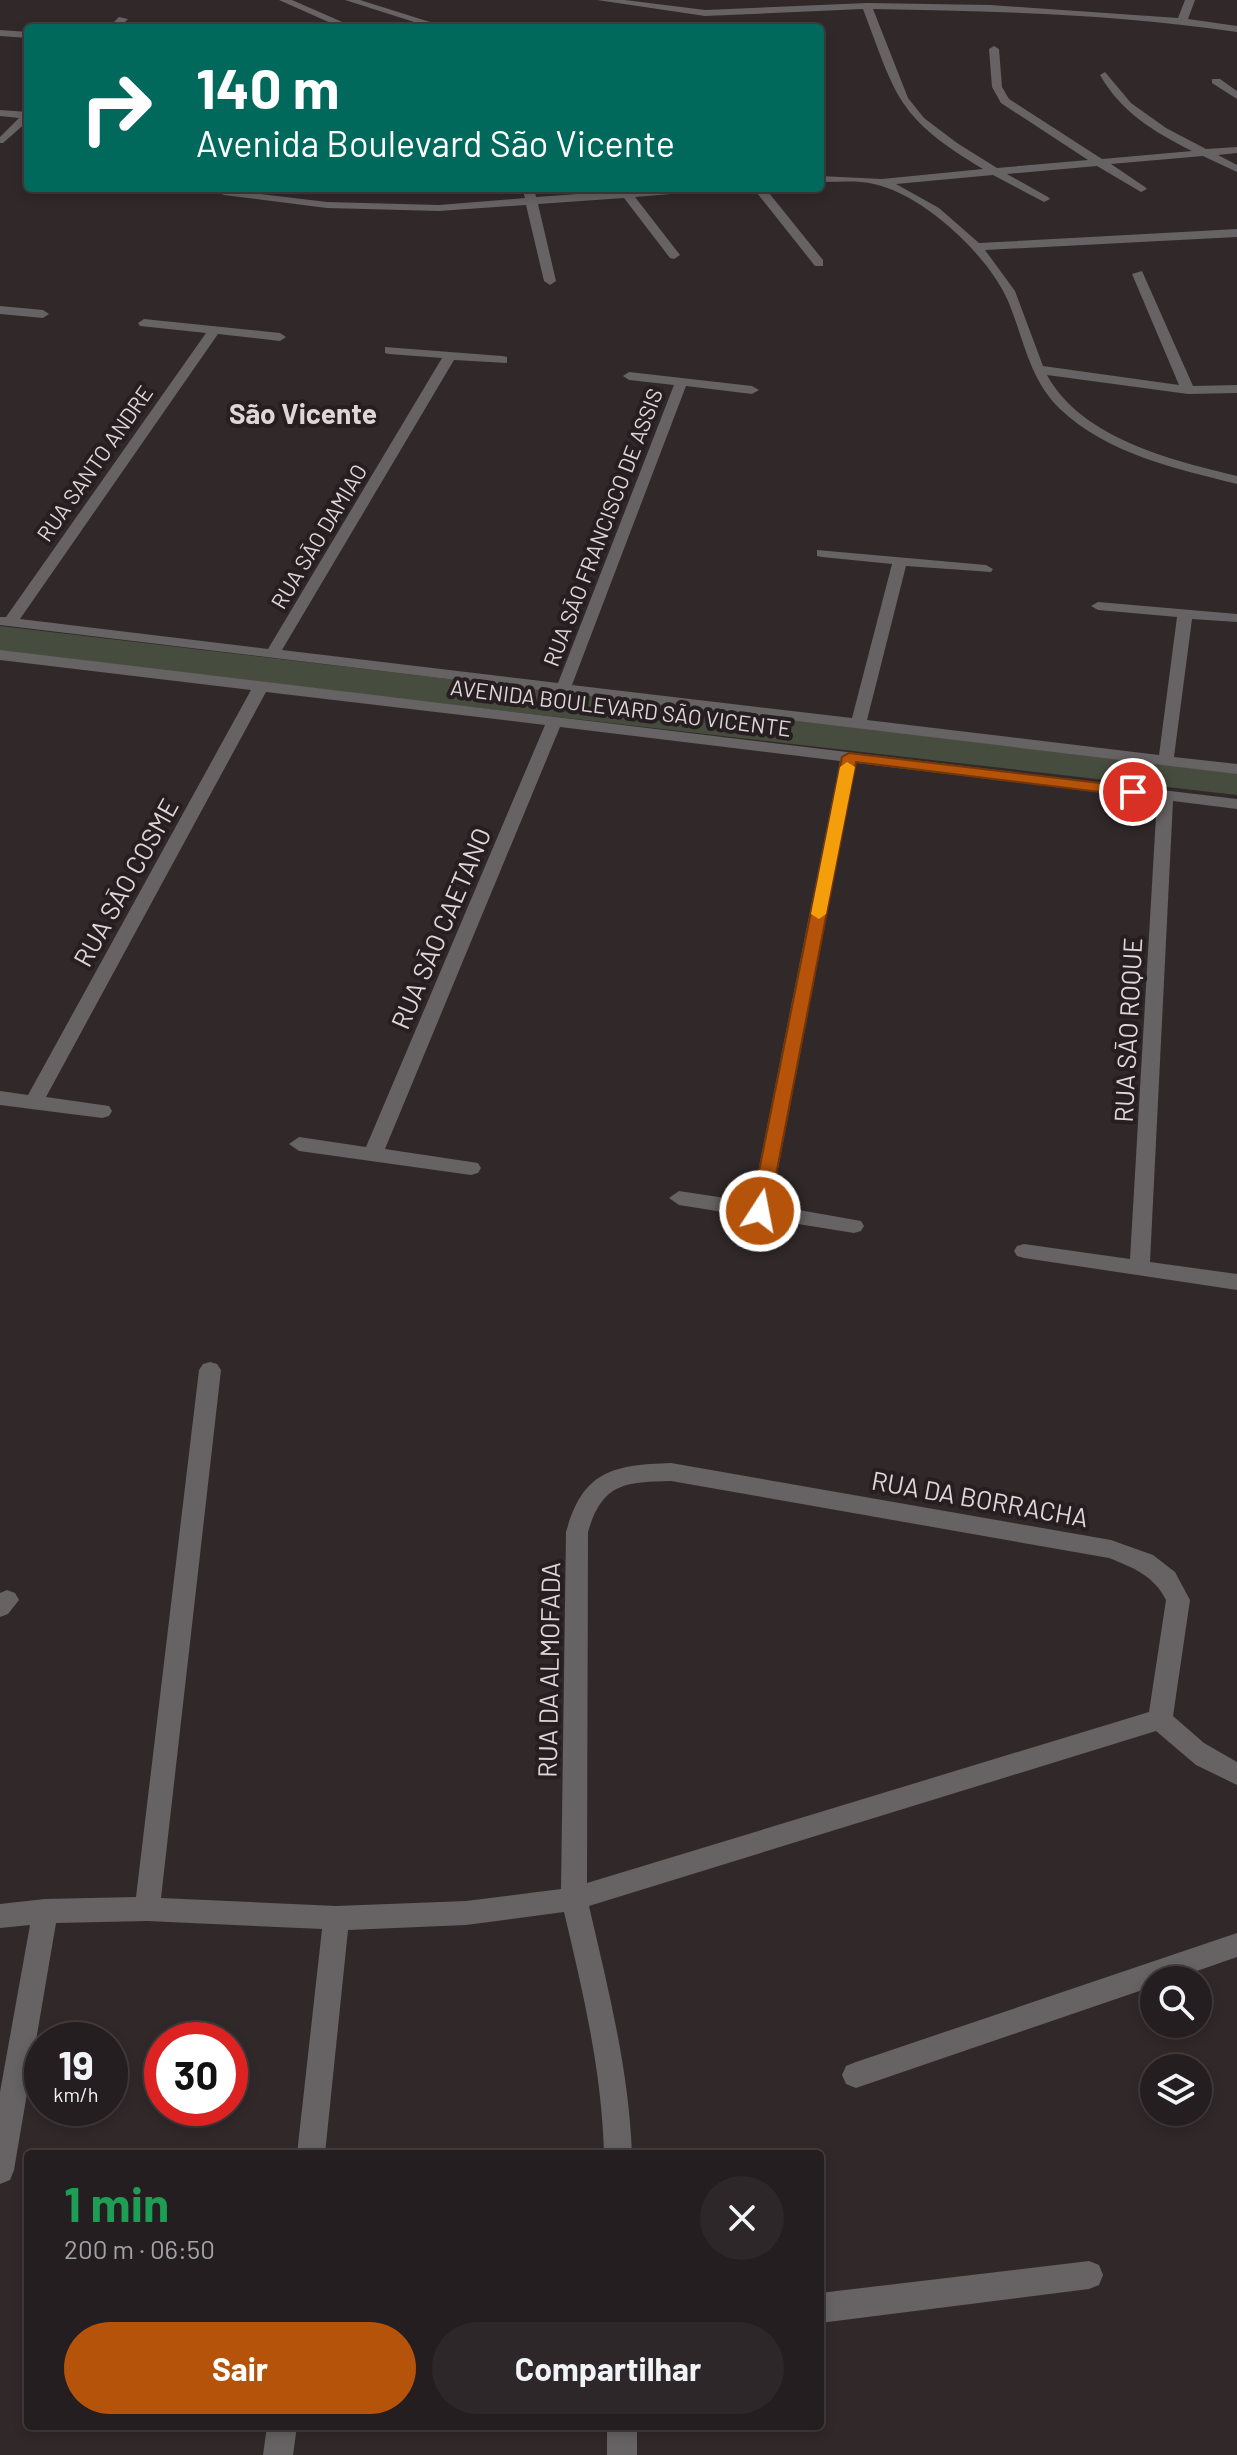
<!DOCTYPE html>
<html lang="pt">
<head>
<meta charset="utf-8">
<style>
  :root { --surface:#251e20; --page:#2d2729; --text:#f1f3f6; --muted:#a3a2a5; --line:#423c3e; --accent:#b45309 }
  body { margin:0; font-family:Barlow,sans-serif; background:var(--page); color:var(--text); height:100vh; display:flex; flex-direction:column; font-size:30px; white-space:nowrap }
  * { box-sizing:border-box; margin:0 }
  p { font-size:26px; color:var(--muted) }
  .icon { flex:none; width:44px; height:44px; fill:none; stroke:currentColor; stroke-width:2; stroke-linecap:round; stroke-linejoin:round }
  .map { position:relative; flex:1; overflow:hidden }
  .drawer { position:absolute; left:24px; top:2150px; width:800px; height:280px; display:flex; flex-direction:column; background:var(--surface); border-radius:8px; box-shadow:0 4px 12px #0003,0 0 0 2px var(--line) }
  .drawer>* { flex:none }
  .hud { position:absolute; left:24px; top:24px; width:800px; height:168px; border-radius:8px; box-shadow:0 4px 12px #0003,0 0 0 2px var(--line); background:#00695c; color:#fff; overflow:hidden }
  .fabs { position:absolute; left:1140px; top:1966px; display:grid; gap:16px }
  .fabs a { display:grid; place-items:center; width:72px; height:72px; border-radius:50%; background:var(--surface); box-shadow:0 4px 12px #0003,0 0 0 2px var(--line); font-size:40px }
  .speed { position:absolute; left:24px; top:2022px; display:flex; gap:16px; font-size:40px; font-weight:700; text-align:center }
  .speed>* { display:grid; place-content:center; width:104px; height:104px; border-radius:50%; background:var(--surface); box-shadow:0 4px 12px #0003,0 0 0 2px var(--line); line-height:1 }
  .speed small { font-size:20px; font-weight:400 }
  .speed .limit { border:12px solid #d22; background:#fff; color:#111 }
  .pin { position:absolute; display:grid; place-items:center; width:68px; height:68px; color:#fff; margin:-34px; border:4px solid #fff; border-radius:50%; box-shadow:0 2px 8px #0007 }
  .me { position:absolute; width:88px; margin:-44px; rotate:11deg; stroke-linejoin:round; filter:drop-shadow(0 0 6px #0008) }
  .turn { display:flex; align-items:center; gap:28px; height:168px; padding:0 40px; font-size:36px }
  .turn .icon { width:104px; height:104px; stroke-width:2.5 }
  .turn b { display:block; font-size:56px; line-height:68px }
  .round { display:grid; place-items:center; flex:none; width:84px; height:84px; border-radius:42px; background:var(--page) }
  .summary { display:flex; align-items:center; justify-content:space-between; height:136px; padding:0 40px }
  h1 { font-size:48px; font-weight:700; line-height:60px; color:#1e9e55 }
  .button { display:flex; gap:16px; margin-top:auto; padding:16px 40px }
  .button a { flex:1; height:92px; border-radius:48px; background:var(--accent); color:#fff; font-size:32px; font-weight:700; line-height:92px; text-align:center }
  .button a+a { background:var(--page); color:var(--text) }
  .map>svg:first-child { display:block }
  .green { fill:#474d3e }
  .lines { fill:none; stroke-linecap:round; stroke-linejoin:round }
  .minor { fill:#676263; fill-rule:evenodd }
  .route { fill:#b45309; stroke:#753606; stroke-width:2 }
  .slow { fill:#f59e0b }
  .labels { text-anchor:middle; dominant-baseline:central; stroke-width:8; stroke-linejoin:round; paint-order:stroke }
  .far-street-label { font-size:22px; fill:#ddd7d8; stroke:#271e21 }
  .street-label { font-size:26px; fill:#ddd7d8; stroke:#271e21 }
  .far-district-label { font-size:28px; font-weight:bold; fill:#ddd7d8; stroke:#271e21 }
</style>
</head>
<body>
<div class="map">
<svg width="1237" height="2455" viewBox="0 0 1237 2455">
  <rect width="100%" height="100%" fill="#31282a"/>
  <polygon class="green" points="0,626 1237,772 1237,795 0,653"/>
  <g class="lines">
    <g class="minor">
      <polygon points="279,0 292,0 356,28 342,28"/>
      <polygon points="345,0 360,0 449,28 433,28"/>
      <path d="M597 0H625L705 10 867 3 991 5 1178 18 1185 0H1195L1188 19 1237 26V32C1117 14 994 11 873 9L908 98 924 118 957 143 997 168 1088 160 1001 103 992 87 989 49 994 46 999 49 1002 87 1009 99 1102 159 1192 151C1154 132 1121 112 1100 75L1105 72 1131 103 1166 128 1206 149 1237 147V153L1218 155 1237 165V172L1203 156 1111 164 1145 187 1147 189 1141 192 1097 166 1007 174 1048 197 1050 199 1044 202 993 175 896 184 939 208 979 243 1237 229V237L985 250 1015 291 1043 366 1179 385 1132 274 1142 271 1193 386 1237 385V393L1188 394 1047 375C1082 439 1172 460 1237 476V484C1177 469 1107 454 1060 409 1029 379 1024 339 1008 301 988 255 924 195 874 184 857 180 838 182 820 182V176L882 179 983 169C897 117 897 99 863 9L705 16Z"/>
      <polygon points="119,17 128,19 119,28 108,28"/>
      <polygon points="0,30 28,32 28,38 0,36"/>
      <polygon points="1212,79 1220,79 1237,91 1237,99 1212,83"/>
      <polygon points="0,110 28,112 28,121 3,143 0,143 0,137 19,118 0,116"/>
      <polygon points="210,188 327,202 439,205 525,198 522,188 534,188 536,197 619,191 616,188 712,188 706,191 635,197 680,255 674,259 670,258 624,198 538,204 556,281 550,285 544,281 526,205 439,211 327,208 224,195"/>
      <polygon points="753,188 765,188 823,260 823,266 815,266"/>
      <polygon points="0,306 43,310 49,314 43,318 0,314"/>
      <polygon points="144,319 280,333 286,337 280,341 218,334 20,619 268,649 442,358 389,354 385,353 385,347 502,356 507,357 507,363 454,360 282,650 558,683 674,385 629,380 623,376 629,372 752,386 759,390 752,394 686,386 572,685 852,718 892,564 822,557 817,556 817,550 986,565 993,569 991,572 906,566 867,720 1159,755 1177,617 1098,610 1091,606 1098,602 1237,614 1237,622 1192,619 1174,757 1237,764 1237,774 0,625 0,617 6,617 206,333 140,326 138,323"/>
      <polygon points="0,650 1237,799 1237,809 1173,801 1150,1262 1237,1274 1237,1290 1024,1258 1017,1256 1014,1251 1017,1246 1024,1244 1130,1259 1157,799 856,763 771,1205 861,1221 864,1226 861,1231 854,1233 679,1205 669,1198 679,1191 752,1202 840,761 560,727 385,1149 478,1163 481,1168 478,1173 471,1175 299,1151 289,1144 299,1137 366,1147 545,725 266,692 46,1097 109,1106 112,1111 109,1116 102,1118 0,1105 0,1091 28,1095 251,690 0,660"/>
      <path d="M210 1362 217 1364 221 1370 161 1898 336 1906 466 1901 561 1889 566 1532C583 1471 612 1465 671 1463L1111 1540 1153 1555 1175 1572 1190 1600 1173 1716 1204 1743 1237 1762V1785L1196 1765 1156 1731 589 1906C608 1988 629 2070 632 2154H604C602 2072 583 1992 564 1912L466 1925 348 1930 325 2154H297L322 1929 147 1921 56 1923 14 2170 10 2180 0 2184V2092L30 1925 0 1928V1904L45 1899 136 1897 199 1370 203 1364ZM671 1481 1109 1558C1134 1568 1154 1576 1166 1600L1149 1712 587 1883 588 1532C602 1483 625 1482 671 1481Z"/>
      <polygon points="7,1590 15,1593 19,1600 8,1614 0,1617 0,1593"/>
      <polygon points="1237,1933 1237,1957 1171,1980 1154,1980 1154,1986 856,2088 846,2084 842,2075 846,2066 856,2062"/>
      <polygon points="1089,2261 1099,2265 1103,2275 1099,2285 1089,2289 820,2323 820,2293"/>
      <polygon points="267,2426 297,2426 293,2455 263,2455"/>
      <rect x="607" y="2426" width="30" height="29"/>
    </g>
  </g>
  <polygon class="route" points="849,753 1133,787 1141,792 1133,796 856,762 769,1211 760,1218 751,1211 842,757"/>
  <polygon class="slow" points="847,762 855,767 826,914 819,919 811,914 840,767"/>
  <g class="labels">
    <g class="far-street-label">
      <text transform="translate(94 463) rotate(-55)">RUA SANTO ANDRE</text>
      <text transform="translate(602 527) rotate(-69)">RUA SĀO FRANCISCO DE ASSIS</text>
      <text transform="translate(318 536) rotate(-59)">RUA SĀO DAMIAO</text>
      <text transform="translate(621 707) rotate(7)">AVENIDA BOULEVARD SÃO VICENTE</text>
    </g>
    <g class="street-label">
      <text transform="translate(125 882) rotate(-61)">RUA SĀO COSME</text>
      <text transform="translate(440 928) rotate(-67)">RUA SĀO CAETANO</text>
      <text transform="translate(1127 1030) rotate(-87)">RUA SĀO ROQUE</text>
      <text transform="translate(980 1498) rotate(10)">RUA DA BORRACHA</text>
      <text transform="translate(548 1670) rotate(-89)">RUA DA ALMOFADA</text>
    </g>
    <g class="far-district-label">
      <text x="303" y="413">São Vicente</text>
    </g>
  </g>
</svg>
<div class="fabs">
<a><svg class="icon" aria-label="search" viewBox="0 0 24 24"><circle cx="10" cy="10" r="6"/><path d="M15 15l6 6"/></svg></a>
<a><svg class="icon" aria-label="layers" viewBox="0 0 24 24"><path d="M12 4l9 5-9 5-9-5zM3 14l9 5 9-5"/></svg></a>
</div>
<div class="speed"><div>19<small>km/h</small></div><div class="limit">30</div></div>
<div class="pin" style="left:1133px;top:792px;background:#d93025"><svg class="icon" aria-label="arrive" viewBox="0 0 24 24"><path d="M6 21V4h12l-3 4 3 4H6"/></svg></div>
<svg class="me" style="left:760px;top:1211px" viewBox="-20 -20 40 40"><circle r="17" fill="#b45309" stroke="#fff" stroke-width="3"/><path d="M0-11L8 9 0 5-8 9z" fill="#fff"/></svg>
<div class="hud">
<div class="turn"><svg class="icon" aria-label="right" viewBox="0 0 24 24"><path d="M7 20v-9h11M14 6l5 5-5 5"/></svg><div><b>140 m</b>Avenida Boulevard São Vicente</div></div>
</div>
<section class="drawer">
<div class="summary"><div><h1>1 min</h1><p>200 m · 06:50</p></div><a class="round"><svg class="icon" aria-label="close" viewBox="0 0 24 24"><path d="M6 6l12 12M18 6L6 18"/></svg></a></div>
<div class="button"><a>Sair</a><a>Compartilhar</a></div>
</section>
</div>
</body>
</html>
